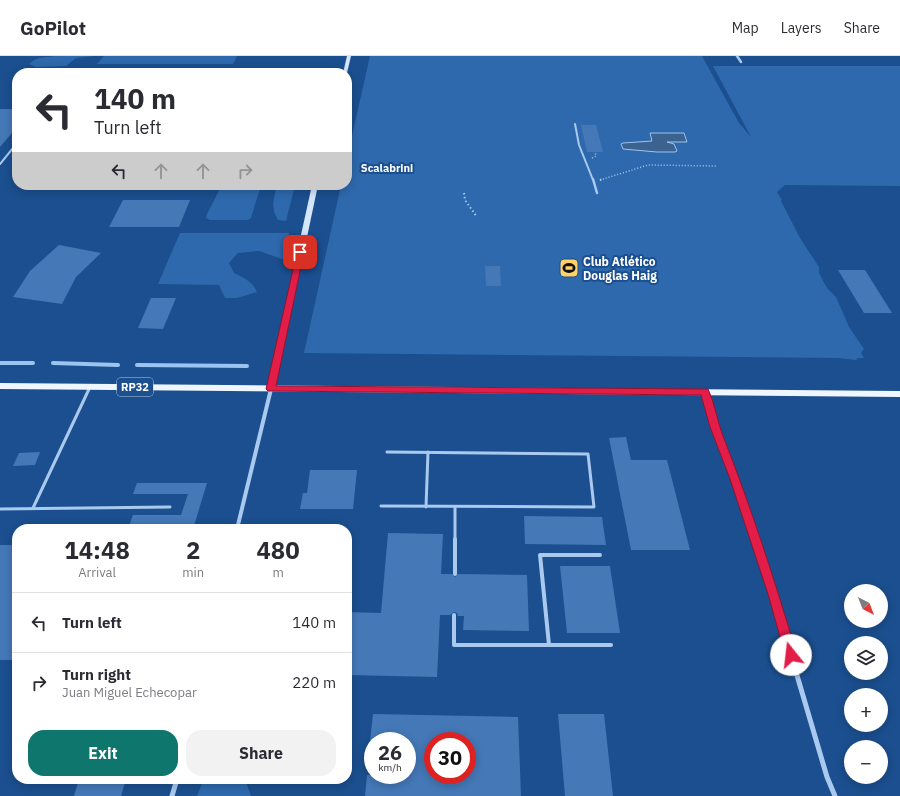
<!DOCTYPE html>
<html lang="en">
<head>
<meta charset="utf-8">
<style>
  :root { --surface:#fff; --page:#f2f2f3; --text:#2b2b33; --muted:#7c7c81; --line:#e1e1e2; --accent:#0f766e }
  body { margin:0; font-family:"IBM Plex Sans",sans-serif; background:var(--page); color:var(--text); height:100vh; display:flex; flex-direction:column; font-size:15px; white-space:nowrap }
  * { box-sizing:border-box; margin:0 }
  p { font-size:13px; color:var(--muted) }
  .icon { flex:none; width:22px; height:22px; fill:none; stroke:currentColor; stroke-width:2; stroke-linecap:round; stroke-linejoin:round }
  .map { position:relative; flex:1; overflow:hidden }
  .side { position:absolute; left:12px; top:468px; width:340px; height:260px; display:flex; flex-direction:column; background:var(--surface); border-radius:16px; box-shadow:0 2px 10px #0003 }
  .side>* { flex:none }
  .top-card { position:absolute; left:12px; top:12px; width:340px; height:122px; border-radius:16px; box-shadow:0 2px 10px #0003; background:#fff; color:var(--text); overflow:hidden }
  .needle { width:26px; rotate:138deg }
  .controls { position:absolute; left:844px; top:528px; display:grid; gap:8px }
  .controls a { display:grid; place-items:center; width:44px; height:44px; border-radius:50%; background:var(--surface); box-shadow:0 2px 10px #0003; font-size:20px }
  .speed { position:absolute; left:364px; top:676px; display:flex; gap:8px; font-size:20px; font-weight:700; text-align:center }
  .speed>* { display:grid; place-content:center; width:52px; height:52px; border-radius:50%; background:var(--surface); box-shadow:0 2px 10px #0003; line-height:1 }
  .speed small { font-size:10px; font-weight:400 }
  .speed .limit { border:6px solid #d22; background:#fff; color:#111 }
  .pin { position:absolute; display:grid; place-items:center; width:34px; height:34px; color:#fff; margin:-17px; border-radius:8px; box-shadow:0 2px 6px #0006 }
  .me { position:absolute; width:44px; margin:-22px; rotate:344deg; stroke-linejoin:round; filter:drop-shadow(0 0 3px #0008) }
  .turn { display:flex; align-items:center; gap:14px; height:84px; padding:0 16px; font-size:18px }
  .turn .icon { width:52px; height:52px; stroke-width:2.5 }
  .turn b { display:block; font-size:28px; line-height:34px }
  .lanes { display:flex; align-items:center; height:38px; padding:0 16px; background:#0003; justify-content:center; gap:20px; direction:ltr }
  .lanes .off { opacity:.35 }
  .eta { display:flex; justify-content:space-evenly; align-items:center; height:68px; text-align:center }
  .eta b { font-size:24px; font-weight:800; line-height:28px }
  .button { display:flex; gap:8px; margin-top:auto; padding:8px 16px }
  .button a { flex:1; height:46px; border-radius:16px; background:var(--accent); color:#fff; font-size:16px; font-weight:800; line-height:46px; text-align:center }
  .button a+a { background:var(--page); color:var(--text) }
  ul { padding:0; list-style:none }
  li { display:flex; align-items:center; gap:12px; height:60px; padding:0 16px; border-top:1px solid var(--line) }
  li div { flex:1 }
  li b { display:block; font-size:15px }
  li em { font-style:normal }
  header { display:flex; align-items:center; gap:24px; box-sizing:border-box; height:56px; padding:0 20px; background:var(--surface); border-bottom:1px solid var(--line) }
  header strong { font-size:19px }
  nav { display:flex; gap:22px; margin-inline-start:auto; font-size:14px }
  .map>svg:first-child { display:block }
  .green { fill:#2e69ad }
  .water { fill:#3c6290; stroke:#9cc4f0 }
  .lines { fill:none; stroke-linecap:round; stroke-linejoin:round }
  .stream { stroke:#9cc4f0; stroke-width:4 }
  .building { fill:#4478b7; fill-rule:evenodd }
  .path-far1 { stroke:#a9c9ee; stroke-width:1.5; stroke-dasharray:1 2; stroke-linecap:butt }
  .path { stroke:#a9c9ee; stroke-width:2; stroke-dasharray:1.5 2.5; stroke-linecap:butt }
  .lane-far3 { stroke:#a9c9ee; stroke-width:2 }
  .lane-far2 { stroke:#a9c9ee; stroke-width:2.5 }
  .lane-far1 { stroke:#a9c9ee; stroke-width:3 }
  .lane { stroke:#a9c9ee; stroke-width:4 }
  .street-far2 { stroke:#a9c9ee; stroke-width:2.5 }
  .street-far1 { stroke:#a9c9ee; stroke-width:4 }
  .street { stroke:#a9c9ee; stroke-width:5 }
  .secondary { fill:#d6e6fa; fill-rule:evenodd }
  .primary { fill:#f0f6ff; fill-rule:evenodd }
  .route { fill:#e11d48; stroke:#92132f }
  .labels { text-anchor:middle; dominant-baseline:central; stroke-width:4; stroke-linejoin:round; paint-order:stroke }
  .far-neighbourhood-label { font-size:11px; font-weight:bold; fill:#fff; stroke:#1b4f8f }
  .shield { fill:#1b4f8f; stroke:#bbcadd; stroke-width:1 }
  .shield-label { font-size:11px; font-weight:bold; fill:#fff }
  .poi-label { font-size:12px; font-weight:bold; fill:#fff; stroke:#1b4f8f; text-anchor:start }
</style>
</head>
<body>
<header>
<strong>GoPilot</strong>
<nav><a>Map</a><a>Layers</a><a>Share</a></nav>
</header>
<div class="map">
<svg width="900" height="740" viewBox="0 0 900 740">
  <rect width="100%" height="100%" fill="#1b4f8f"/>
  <g class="green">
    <path d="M55 0H94L76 2 66 10 36 11 29 8C37 0 45 2 55 0Z"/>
    <polygon points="104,0 237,0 233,8 97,8"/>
    <polygon points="370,0 702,0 739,67 751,81 713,10 900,10 900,130 785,129 777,136 782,144 781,145 800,182 819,211 819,217 827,232 836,241 849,271 864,293 861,297 864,302 858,302 856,304 838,302 304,297 341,129 347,129 347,102"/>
    <polygon points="222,129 261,129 251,162 248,164 210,164 206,162 207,158"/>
    <path d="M277 129H295L286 165 278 164C270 152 274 142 277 129Z"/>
    <path d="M180 177H289L285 204 259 195 238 197 229 207 234 217C244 222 252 225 257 236L237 242H225L219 229 158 228Z"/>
    <polygon points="204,723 245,723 251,740 197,740"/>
  </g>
  <polygon class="water" points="650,77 684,77 687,86 667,86 674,88 677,95 675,96 657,96 623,93 621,88 623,87 652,85"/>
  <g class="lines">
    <g class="stream">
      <polyline points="0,307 33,307"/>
      <polyline points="53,307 118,309"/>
      <polyline points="137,309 247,310"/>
    </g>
  </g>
  <g class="building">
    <polygon points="0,53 17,53 17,71 0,91"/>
    <polygon points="581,69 596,69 603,96 587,96"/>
    <polygon points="123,144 190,144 179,171 109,171"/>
    <polygon points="59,189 101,197 76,221 62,248 13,241 30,215"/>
    <polygon points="485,210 500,210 501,230 486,230"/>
    <polygon points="838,214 865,214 892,257 864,257"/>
    <polygon points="151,242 176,242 163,273 138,272"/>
    <polygon points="626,381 631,404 667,404 690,494 631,494 609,382"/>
    <polygon points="40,396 35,409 13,410 19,397"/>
    <polygon points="310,414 357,414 353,453 300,453 303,437 307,437"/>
    <polygon points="137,427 207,427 193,473 128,473 133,459 181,459 188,438 133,438"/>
    <polygon points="524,460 602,461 606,489 525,488"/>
    <polygon points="388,477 443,478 441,518 452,518 455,521 458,518 527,519 529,575 463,574 464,560 458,560 457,557 454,556 450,559 440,559 437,621 347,619 347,556 381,557"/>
    <rect x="0" y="489" width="17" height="115"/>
    <polygon points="560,510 610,510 620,577 567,577"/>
    <path d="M373 658 518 661 521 740H365L367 719H407V685H370ZM433 685H467V719H433Z"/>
    <polygon points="558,658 604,658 613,740 565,740"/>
    <polygon points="79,723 126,723 121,740 74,740"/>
  </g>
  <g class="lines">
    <g class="path-far1">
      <polyline points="592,102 596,100 595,96"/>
      <polyline points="600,124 648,109 717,110"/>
    </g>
    <g class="path">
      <polyline points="600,124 602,123"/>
      <polyline points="464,137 465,144 477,161"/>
    </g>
    <g class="lane-far3">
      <polyline points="575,68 579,89 593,124"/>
      <polyline points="0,108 17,87"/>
    </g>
    <polyline class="lane-far2" points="593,123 597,137"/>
    <g class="lane-far1">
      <polyline points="381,450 594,451 588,398 387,396"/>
      <polyline points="426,451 428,396"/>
      <polyline points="455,451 455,484"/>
      <polyline points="33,452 90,331"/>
      <polyline points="0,453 170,451"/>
    </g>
    <g class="lane">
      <polyline points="455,483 455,518"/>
      <polyline points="454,559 454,589 611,589"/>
      <polyline points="549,589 540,499 600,499"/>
    </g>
    <polyline class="street-far2" points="737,0 741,6"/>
    <g class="street-far1">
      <polyline points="704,336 755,484"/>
      <polyline points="237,473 271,333"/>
    </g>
    <g class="street">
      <polyline points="755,483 773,538 827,721 835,740"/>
      <polyline points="172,740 177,723"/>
    </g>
    <g class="secondary">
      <polygon points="347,0 351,0 347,17 343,17"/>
      <polygon points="312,129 318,129 275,333 271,336 267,333"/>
    </g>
    <polygon class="primary" points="0,327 900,335 900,341 0,333"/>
  </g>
  <path class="route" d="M300 194 304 196 276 330 708 333C715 347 717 365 723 380 751 451 775 525 797 599L795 602 791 604 787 602 785 599 768 538 730 423 710 371 701 339 268 335 266 333 297 196Z"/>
  <defs>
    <g id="stadium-square" transform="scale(1)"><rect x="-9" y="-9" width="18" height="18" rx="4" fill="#ffd166" stroke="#1b4f8f"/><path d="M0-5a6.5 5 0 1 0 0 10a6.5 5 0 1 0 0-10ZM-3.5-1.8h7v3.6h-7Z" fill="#111"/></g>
  </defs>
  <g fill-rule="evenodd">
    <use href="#stadium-square" x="569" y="212"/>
  </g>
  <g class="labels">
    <g class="far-neighbourhood-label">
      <text x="387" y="112">Scalabrini</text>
    </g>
    <rect class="shield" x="117" y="322" width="36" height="18" rx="3"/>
    <g class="shield-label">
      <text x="135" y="331">RP32</text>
    </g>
    <g class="poi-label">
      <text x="583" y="205">Club Atlético<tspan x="583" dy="14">Douglas Haig</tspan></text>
    </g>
  </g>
</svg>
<div class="controls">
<a><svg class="needle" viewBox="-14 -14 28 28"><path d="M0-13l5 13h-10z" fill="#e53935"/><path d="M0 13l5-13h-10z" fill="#7c7c81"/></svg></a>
<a><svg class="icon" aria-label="layers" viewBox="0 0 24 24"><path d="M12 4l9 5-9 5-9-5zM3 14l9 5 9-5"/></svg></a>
<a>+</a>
<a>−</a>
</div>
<div class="speed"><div>26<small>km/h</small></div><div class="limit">30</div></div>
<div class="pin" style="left:300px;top:196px;background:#d93025"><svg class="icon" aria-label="arrive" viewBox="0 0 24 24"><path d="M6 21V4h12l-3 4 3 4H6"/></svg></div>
<svg class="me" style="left:791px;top:599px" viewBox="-20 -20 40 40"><circle r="19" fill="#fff"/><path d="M0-13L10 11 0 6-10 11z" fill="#e11d48"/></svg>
<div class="top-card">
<div class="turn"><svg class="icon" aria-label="left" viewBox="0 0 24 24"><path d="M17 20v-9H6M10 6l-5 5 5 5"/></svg><div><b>140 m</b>Turn left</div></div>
<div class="lanes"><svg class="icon" aria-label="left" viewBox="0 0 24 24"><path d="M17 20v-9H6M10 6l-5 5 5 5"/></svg><svg class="icon off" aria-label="ahead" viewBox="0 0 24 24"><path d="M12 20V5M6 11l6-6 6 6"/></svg><svg class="icon off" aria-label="ahead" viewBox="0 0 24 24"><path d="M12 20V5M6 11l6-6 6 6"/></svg><svg class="icon off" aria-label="right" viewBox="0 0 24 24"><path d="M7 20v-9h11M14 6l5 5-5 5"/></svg></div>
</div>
<section class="side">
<div class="eta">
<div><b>14:48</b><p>Arrival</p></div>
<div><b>2</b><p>min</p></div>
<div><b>480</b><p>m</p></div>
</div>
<ul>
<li><svg class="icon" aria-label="left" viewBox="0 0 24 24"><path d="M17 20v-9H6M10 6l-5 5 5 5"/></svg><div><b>Turn left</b></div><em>140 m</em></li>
<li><svg class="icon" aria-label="right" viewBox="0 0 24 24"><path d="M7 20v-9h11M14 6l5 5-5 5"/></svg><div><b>Turn right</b><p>Juan Miguel Echecopar</p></div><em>220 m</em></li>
</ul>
<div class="button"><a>Exit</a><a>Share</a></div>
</section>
</div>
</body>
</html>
